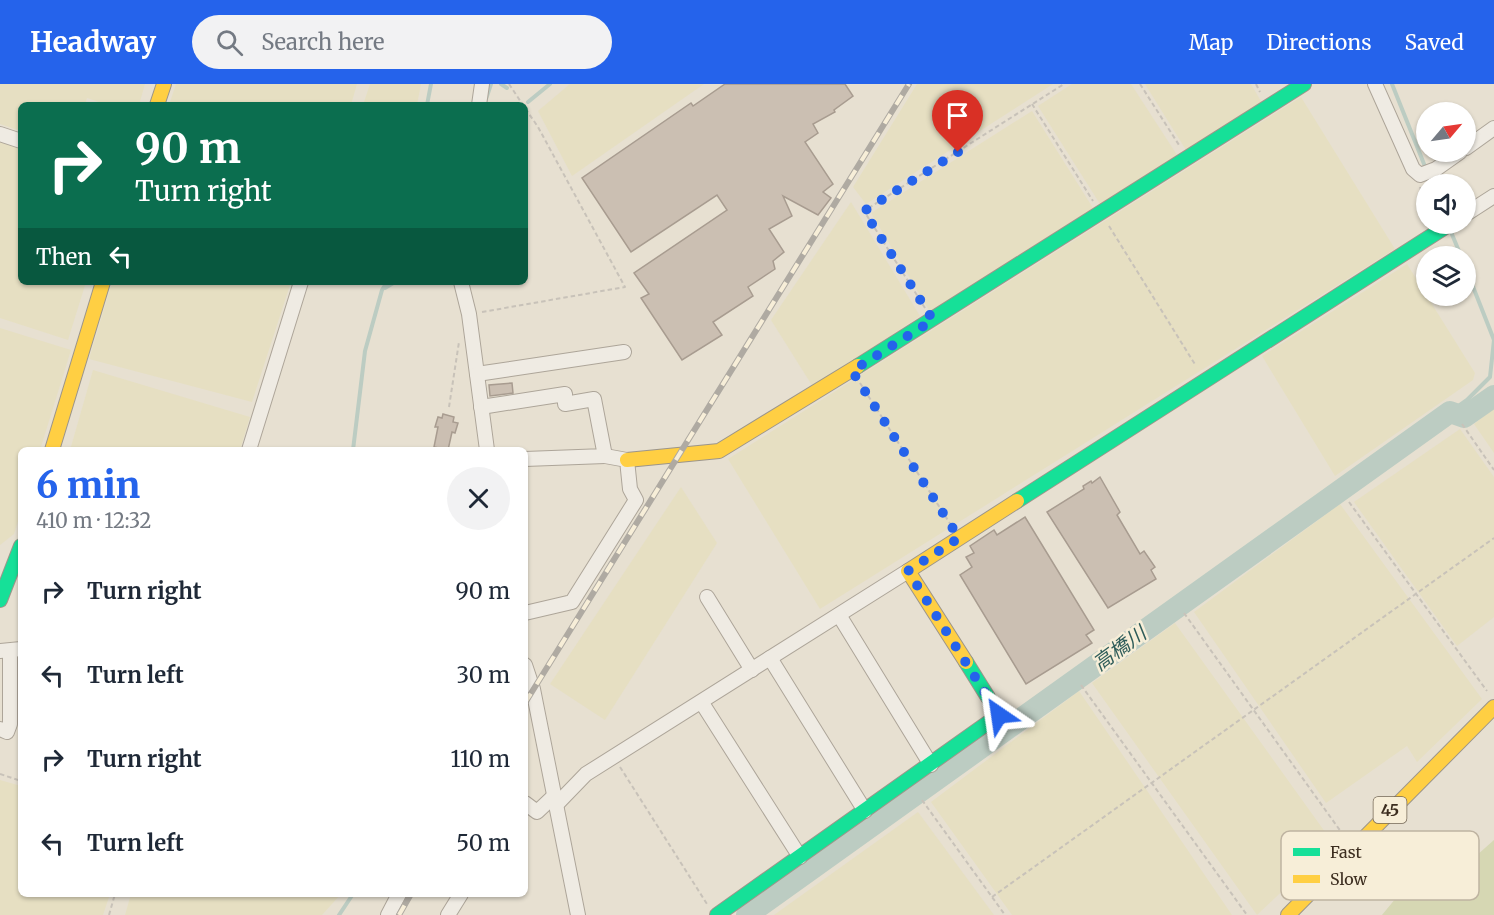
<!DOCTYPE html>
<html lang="en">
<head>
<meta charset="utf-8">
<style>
  :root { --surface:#fff; --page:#f2f2f3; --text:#1f2937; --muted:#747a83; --accent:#2563eb }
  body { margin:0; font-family:Merriweather,"Noto Sans JP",serif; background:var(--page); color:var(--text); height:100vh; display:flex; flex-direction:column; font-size:22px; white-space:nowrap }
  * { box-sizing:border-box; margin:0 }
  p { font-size:20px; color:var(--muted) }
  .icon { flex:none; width:33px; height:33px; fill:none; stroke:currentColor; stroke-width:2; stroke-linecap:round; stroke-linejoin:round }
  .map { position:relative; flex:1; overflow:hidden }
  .details { position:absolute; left:18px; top:363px; width:510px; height:450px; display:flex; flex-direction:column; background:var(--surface); border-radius:9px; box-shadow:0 2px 4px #0004 }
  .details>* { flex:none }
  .banner { position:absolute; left:18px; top:18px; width:510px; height:183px; border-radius:9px; box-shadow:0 2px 4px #0004; background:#0b6e4f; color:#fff; overflow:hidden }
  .needle { width:39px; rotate:61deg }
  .fabs { position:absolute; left:1416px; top:18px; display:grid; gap:12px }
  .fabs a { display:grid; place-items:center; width:60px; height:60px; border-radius:50%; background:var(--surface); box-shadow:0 2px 4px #0004; font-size:30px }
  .pin { position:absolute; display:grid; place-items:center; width:51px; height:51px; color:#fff; margin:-62px -26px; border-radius:50% 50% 50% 0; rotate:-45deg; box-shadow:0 0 6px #0007 }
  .pin .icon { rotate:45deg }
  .me { position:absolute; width:66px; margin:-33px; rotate:328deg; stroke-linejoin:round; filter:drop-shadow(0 0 4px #0008) }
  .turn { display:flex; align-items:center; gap:21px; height:126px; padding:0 18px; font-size:27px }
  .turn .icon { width:78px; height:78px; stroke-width:2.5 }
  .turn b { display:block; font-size:42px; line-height:51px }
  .then { display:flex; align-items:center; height:57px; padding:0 18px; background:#0003; gap:12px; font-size:22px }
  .round { display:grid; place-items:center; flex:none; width:63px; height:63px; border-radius:32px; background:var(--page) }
  .head { display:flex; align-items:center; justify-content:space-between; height:102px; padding:0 18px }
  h1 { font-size:36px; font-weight:800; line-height:45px; color:var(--accent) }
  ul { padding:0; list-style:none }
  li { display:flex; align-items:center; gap:18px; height:84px; padding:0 18px }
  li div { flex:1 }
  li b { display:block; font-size:22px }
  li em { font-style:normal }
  header { display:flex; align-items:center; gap:36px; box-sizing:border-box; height:84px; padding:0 30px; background:var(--accent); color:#fff }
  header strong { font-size:28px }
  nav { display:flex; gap:33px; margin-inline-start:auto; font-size:21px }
  .search { width:420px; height:54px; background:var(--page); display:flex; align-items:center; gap:15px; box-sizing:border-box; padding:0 21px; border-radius:33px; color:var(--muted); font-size:22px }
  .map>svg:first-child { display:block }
  .farmland { fill:#e6dfc2 }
  .green { fill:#d6d7b3 }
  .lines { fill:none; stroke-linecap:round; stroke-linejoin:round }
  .stream { stroke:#bcccc2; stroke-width:4 }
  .river { stroke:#bcccc2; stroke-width:22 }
  .building { fill:#cbbfb2; stroke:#a89c90; stroke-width:1.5 }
  .street-casing { stroke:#ada599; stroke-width:16 }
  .fast-casing { stroke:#9c958a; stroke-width:16 }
  .slow-casing { stroke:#9c958a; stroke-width:16 }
  .path { stroke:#c8c2b9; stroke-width:2; stroke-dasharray:4.5 3; stroke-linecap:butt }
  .street { stroke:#efebe3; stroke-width:14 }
  .fast { stroke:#16e098; stroke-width:14 }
  .slow { stroke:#ffcf43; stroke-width:14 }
  .rail-casing { stroke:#afaaa2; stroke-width:6 }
  .rail { stroke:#f7eed8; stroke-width:4; stroke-dasharray:11; stroke-linecap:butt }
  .route { stroke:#2563eb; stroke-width:10; stroke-dasharray:0 18 }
  .labels { text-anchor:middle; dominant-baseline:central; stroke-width:5; stroke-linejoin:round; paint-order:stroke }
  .shield { fill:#f7eed8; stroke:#756857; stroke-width:1.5 }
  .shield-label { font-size:16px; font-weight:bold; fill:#3d2e20 }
  .water-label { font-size:20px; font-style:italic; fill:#2f5d5a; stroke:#f7eed8 }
  .key { fill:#f7eed8; stroke:#bfb4a1; stroke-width:1.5 }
  .key-label { font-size:16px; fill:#3d2e20 }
</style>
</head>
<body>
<header>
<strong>Headway</strong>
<div class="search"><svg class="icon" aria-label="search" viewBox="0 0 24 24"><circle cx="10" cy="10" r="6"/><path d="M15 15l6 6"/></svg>Search here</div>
<nav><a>Map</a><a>Directions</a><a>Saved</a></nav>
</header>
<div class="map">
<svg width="1494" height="831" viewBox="0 0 1494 831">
  <rect width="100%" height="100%" fill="#e7e0d1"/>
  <g class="farmland">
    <polygon points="0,0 145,0 139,21 108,21 87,14 85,21 21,21 21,47 0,40"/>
    <polygon points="176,0 357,0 351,21 169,21"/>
    <polygon points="370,0 421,0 417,21 363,21"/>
    <polygon points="570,0 704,0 572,92 538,27"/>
    <polygon points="917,0 1053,0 866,120 853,103"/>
    <polygon points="1072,0 1131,0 1177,71 1100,120 1038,22"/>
    <polygon points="1145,0 1251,0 1262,19 1186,66"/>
    <polygon points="1301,13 1395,165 820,525 728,375"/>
    <polygon points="1032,27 1093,124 930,228 871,129"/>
    <polygon points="0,58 21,65 21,198 86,198 68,256 0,234"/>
    <polygon points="851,118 920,232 813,303 771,236"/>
    <polygon points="1407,180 1475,289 1473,296 1335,392 1262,272"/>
    <polygon points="112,198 291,198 252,318 89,275"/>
    <polygon points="0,244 71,266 40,366 21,366 21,428 14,450 0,461"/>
    <polygon points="93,286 250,333 240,366 70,366"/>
    <polygon points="1494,324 1494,369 1474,340"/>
    <polygon points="1460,345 1494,393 1494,533 1457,562 1354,418"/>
    <polygon points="681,403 717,459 605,636 550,600"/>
    <polygon points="1340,420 1482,615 1417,678 1407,662 1326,719 1194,528"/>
    <polygon points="1175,539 1333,759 1257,831 1092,599"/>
    <polygon points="1079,607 1232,831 1012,831 931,718"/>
    <polygon points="0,696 21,702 21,810 110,810 103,831 0,831"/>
    <polygon points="918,728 994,831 774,831"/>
    <polygon points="131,810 341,810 322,831 125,831"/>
  </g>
  <polygon class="green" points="1494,756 1494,831 1382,831 1419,786 1476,772"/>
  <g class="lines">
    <g class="stream">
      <polyline points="501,0 507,4"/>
      <polyline points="1392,0 1432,100"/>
      <polyline points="486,15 491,0"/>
      <polyline points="528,18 550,0"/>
      <polyline points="427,21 431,0"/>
      <polyline points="1451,148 1461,172"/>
      <polyline points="385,204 395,198"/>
      <polyline points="1450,328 1467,316 1490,293 1494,256 1466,185"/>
      <polyline points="353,366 365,267 382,206 387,198"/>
      <polyline points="339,831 353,810"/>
    </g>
    <polyline class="river" points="747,831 1450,328 1464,333 1494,312"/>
  </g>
  <g class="building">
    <polygon points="725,0 845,0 853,12 834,26 835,28 813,40 818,49 805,58 833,100 823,108 831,114 818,131 783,112 792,132 769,145 784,168 773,177 775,185 748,203 753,212 713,238 722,251 682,276 641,214 649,210 634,189 727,126 717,111 631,168 582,94 691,19 693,22"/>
    <polygon points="512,299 513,309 490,312 489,301"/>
    <polygon points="443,330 454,333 453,338 458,339 455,349 452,348 448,366 434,363 438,343 435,343 438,333 442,334"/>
    <polygon points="1100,393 1120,428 1117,431 1140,470 1144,467 1155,483 1151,486 1156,495 1108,524 1047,428 1084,405 1083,402 1091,397 1092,399"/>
    <polygon points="1025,433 1094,546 1086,551 1092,559 1026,600 960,491 972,483 966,473 974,469 970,462 994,446 997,451"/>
  </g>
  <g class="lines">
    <g class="street-casing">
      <g id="street">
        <polyline points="1375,0 1413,85 1420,91 1436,85 1460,68"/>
        <polyline points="479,21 482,0"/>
        <polyline points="0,50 21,57"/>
        <polyline points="1466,64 1494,44"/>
        <polyline points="1466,130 1494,112"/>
        <polyline points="461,198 469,230 487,366"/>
        <polyline points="477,290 624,268"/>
        <polyline points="481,323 565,310 565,320 594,315 605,372 525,375"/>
        <polyline points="249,366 301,198"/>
        <polyline points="707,513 752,586"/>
        <polyline points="525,529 572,518 636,416 630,405 627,376 605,372"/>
        <polyline points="839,531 931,681"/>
        <polyline points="0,567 21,565"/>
        <polyline points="770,574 865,727"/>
        <polyline points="525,581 533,605 578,831"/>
        <polyline points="702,619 800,773"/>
        <polyline points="0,645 7,648 10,640 10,567"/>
        <polyline points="525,719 537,728 555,711"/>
        <polyline points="557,720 586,690 908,487"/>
        <polyline points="388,831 399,810"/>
        <polyline points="448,831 461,810"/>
      </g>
    </g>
    <g class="fast-casing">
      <g id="fast">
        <polyline points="858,282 1304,0"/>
        <polyline points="1017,417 1450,140"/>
        <polyline points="0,516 21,462"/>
        <polyline points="717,831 999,631 966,578"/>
      </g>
    </g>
    <g class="slow-casing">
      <g id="slow">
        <polyline points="157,21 164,0"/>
        <polyline points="52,366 103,198"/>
        <polyline points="627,376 719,367 858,282"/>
        <polyline points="966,578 908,487 1017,417"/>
        <polyline points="1288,831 1494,623"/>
      </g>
    </g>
    <g class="path">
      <polyline points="509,0 523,21"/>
      <polyline points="1140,0 1179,61"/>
      <polyline points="1256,0 1260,8"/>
      <polyline points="1032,20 1093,117"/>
      <polyline points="1420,103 1426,124"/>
      <polyline points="1109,142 1196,282"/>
      <polyline points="925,224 864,127 1064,0"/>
      <polyline points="482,228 625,203 538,43 525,24"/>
      <polyline points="860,299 951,441"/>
      <polyline points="449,323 459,258"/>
      <polyline points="1462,340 1494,386"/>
      <polyline points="1349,418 1487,607"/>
      <polyline points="1184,529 1344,752"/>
      <polyline points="1081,601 1247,831"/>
      <polyline points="620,683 707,820"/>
      <polyline points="0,690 21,697"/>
      <polyline points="922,716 1005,831"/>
      <polyline points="992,813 1494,454"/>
      <polyline points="109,831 115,810"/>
    </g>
    <use href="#street" class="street"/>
    <use href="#fast" class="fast"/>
    <use href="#slow" class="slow"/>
    <g class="rail-casing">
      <g id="rail">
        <polyline points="525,619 909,0"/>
        <polyline points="399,831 411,810"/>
      </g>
    </g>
    <use href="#rail" class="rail"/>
  </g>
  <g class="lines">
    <polyline class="route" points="958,68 864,127 933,236 852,287 959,454 908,487 999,631"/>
  </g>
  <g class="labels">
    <rect class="shield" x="1373.5" y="713" width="33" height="26" rx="4.5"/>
    <g class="shield-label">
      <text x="1390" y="726">45</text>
    </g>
    <g class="water-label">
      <text transform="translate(1119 564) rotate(-36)">高橋川</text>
    </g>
  </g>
  <rect x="1281" y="747" width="198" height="69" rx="9" class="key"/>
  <rect x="1293" y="764" width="27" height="8" fill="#16e098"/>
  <rect x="1293" y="791" width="27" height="8" fill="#ffcf43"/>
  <g class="key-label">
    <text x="1330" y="774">Fast</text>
    <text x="1330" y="801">Slow</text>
  </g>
</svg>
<div class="fabs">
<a><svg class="needle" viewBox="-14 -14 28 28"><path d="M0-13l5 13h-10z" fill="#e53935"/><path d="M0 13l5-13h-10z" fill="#747a83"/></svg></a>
<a><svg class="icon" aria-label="sound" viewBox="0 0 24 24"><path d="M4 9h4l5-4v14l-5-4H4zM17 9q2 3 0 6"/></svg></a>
<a><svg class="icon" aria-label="layers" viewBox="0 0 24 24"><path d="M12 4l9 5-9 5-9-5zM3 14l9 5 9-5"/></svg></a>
</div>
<div class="pin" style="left:958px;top:68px;background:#d93025"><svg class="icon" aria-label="arrive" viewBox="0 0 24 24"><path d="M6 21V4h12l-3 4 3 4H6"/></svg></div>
<svg class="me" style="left:999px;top:631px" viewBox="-20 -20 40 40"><path d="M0-17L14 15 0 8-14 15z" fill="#2563eb" stroke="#fff" stroke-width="4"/></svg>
<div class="banner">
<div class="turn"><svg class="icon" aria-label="right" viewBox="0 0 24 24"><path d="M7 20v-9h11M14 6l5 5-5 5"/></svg><div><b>90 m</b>Turn right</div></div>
<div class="then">Then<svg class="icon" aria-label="left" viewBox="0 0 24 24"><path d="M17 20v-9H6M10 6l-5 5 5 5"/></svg></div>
</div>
<section class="details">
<div class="head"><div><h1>6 min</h1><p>410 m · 12:32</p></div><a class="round"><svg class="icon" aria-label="close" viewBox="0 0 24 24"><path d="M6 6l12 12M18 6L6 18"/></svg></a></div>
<ul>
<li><svg class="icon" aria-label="right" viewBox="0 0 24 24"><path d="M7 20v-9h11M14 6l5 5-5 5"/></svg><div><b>Turn right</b></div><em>90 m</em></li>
<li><svg class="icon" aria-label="left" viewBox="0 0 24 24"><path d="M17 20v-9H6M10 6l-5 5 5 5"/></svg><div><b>Turn left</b></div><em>30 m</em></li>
<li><svg class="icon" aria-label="right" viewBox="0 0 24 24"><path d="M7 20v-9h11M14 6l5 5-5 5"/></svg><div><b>Turn right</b></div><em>110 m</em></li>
<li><svg class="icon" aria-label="left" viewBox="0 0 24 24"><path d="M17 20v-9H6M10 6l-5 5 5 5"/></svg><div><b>Turn left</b></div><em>50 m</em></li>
</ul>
</section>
</div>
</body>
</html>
